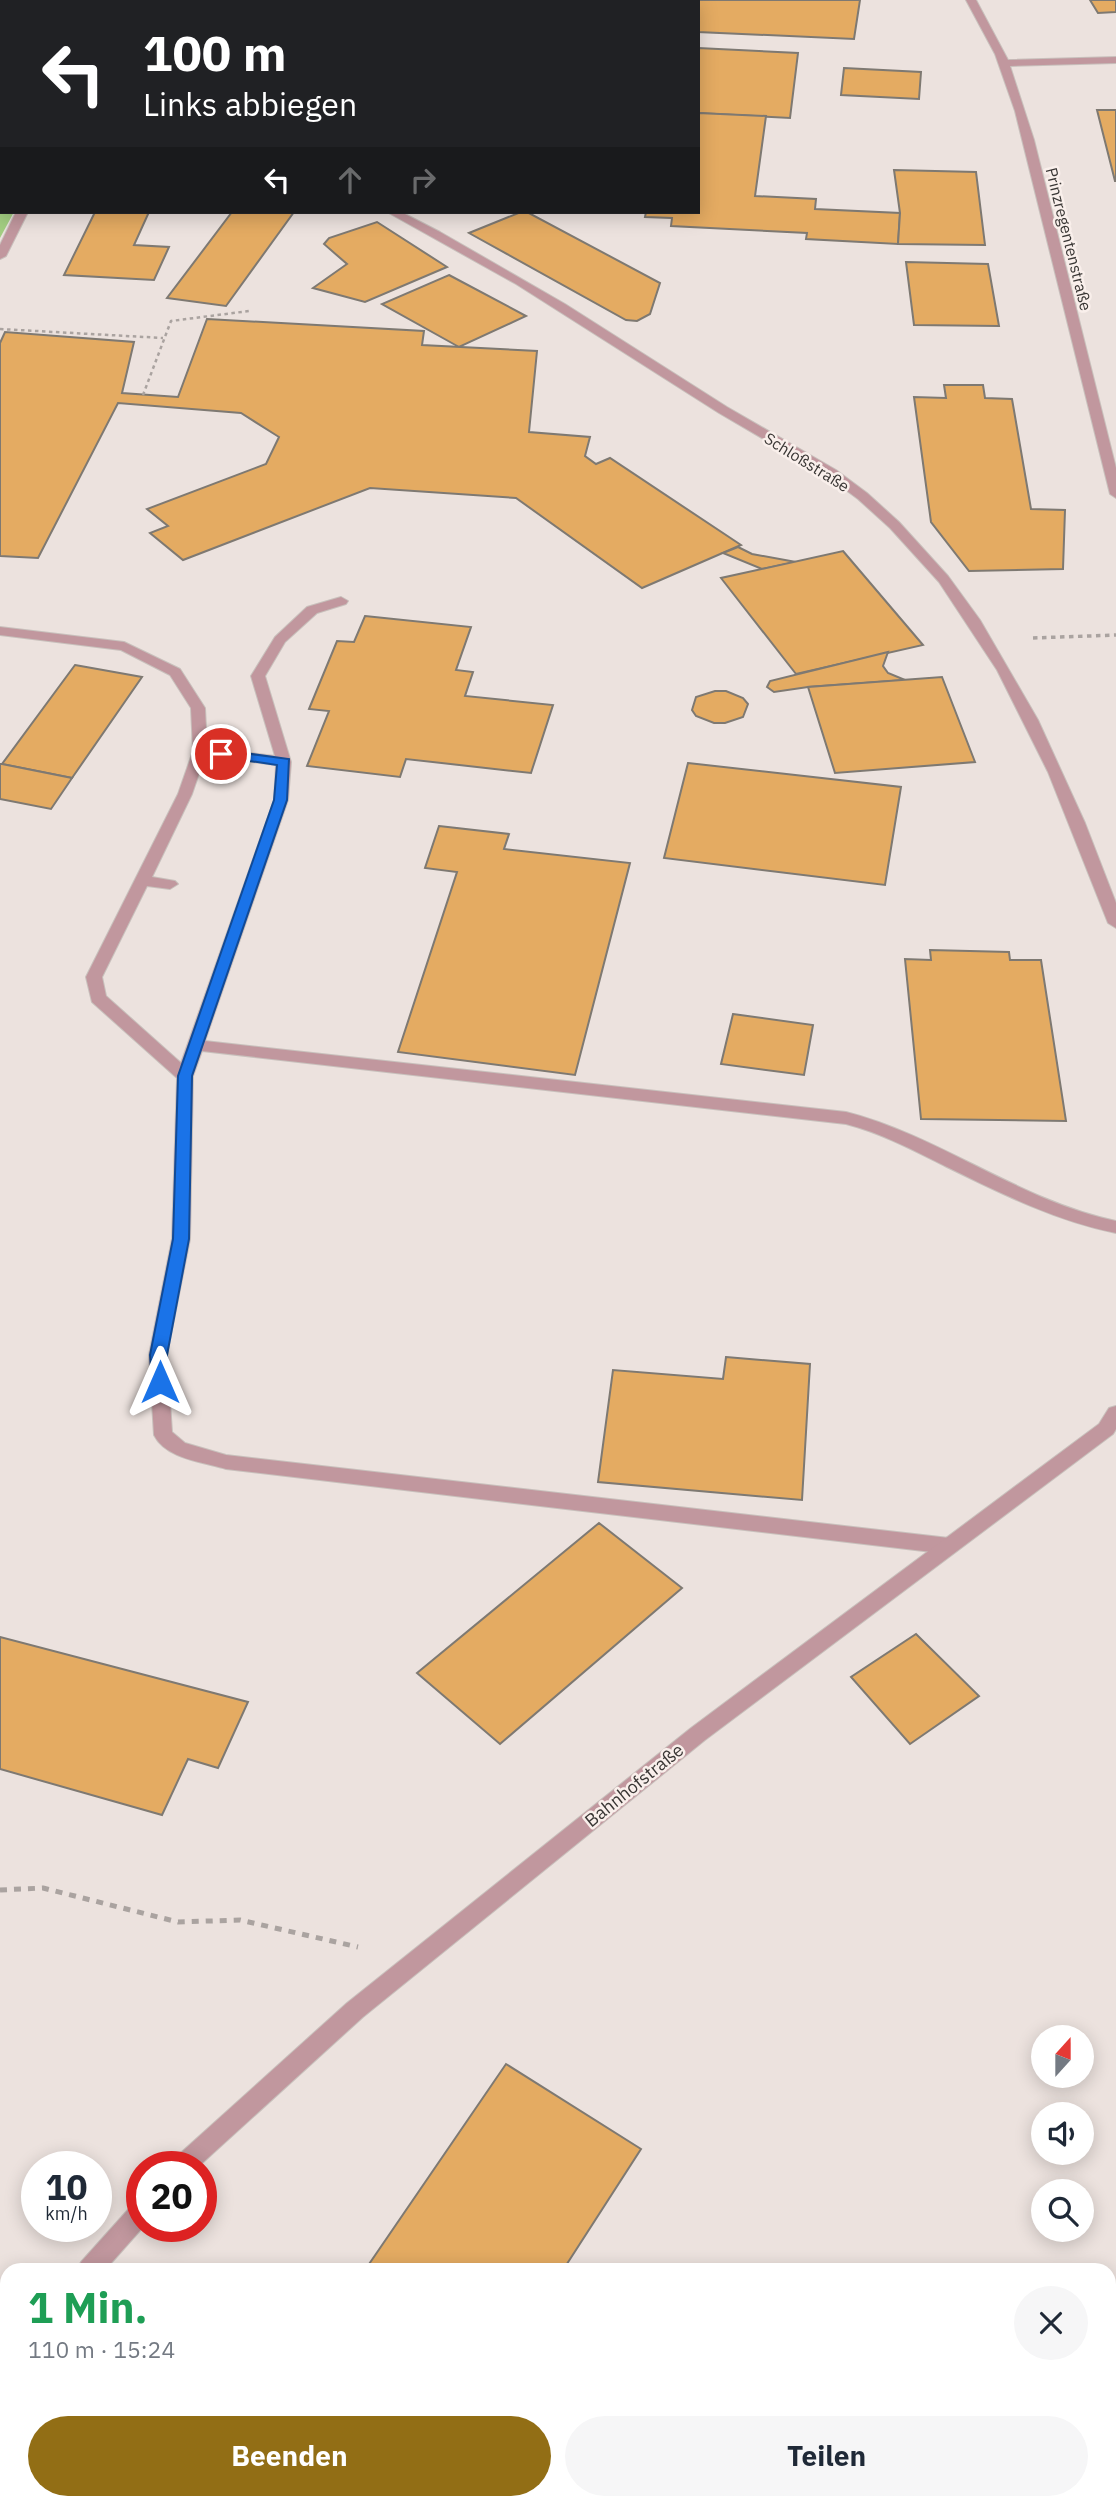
<!DOCTYPE html>
<html lang="de">
<head>
<meta charset="utf-8">
<style>
  :root { --surface:#fff; --page:#f6f6f7; --text:#1f2937; --muted:#747a83; --accent:#926e15 }
  body { margin:0; font-family:"IBM Plex Sans",sans-serif; background:var(--page); color:var(--text); height:100vh; display:flex; flex-direction:column; font-size:26px; white-space:nowrap }
  * { box-sizing:border-box; margin:0 }
  p { font-size:23px; color:var(--muted) }
  .icon { flex:none; width:38px; height:38px; fill:none; stroke:currentColor; stroke-width:2; stroke-linecap:round; stroke-linejoin:round }
  .map { position:relative; flex:1; overflow:hidden }
  .drawer { position:absolute; left:0px; top:2263px; width:1116px; height:247px; display:flex; flex-direction:column; background:var(--surface); border-radius:21px 21px 0 0; box-shadow:0 4px 18px #0003 }
  .drawer>* { flex:none }
  .hud { position:absolute; left:0px; top:0px; width:700px; height:214px; box-shadow:0 4px 18px #0003; background:#202124; color:#fff; overflow:hidden }
  .needle { width:46px; rotate:21deg }
  .buttons { position:absolute; left:1031px; top:2025px; display:grid; gap:14px }
  .buttons a { display:grid; place-items:center; width:63px; height:63px; border-radius:50%; background:var(--surface); box-shadow:0 4px 18px #0003; font-size:35px }
  .speed { position:absolute; left:21px; top:2151px; display:flex; gap:14px; font-size:35px; font-weight:700; text-align:center }
  .speed>* { display:grid; place-content:center; width:91px; height:91px; border-radius:50%; background:var(--surface); box-shadow:0 4px 18px #0003; line-height:1 }
  .speed small { font-size:18px; font-weight:400 }
  .speed .limit { border:10px solid #d22; background:#fff; color:#111 }
  .pin { position:absolute; display:grid; place-items:center; width:60px; height:60px; color:#fff; margin:-30px; border:4px solid #fff; border-radius:50%; box-shadow:0 2px 7px #0007 }
  .me { position:absolute; width:77px; margin:-38px; rotate:0deg; stroke-linejoin:round; filter:drop-shadow(0 0 5px #0008) }
  .turn { display:flex; align-items:center; gap:24px; height:147px; padding:0 28px; font-size:32px }
  .turn .icon { width:91px; height:91px; stroke-width:2.5 }
  .turn b { display:block; font-size:49px; line-height:60px }
  .lanes { display:flex; align-items:center; height:66px; padding:0 28px; background:#0003; justify-content:center; gap:35px; direction:ltr }
  .lanes .off { opacity:.35 }
  .round { display:grid; place-items:center; flex:none; width:74px; height:74px; border-radius:37px; background:var(--page) }
  .summary { display:flex; align-items:center; justify-content:space-between; height:119px; padding:0 28px }
  h1 { font-size:42px; font-weight:800; line-height:52px; color:#1e9e55 }
  .cta { display:flex; gap:14px; margin-top:auto; padding:14px 28px }
  .cta a { flex:1; height:80px; border-radius:42px; background:var(--accent); color:#fff; font-size:28px; font-weight:800; line-height:80px; text-align:center }
  .cta a+a { background:var(--page); color:var(--text) }
  .map>svg:first-child { display:block }
  .green { fill:#a3ce82 }
  .building { fill:#e4ab62; stroke:#7e7972; stroke-width:2 }
  .lines { fill:none; stroke-linecap:round; stroke-linejoin:round }
  .service-casing { stroke:#c8c0bc; stroke-width:2 }
  .pedestrian-casing { stroke:#c8c0bc; stroke-width:2 }
  .minor-casing { stroke:#c8c0bc; stroke-width:2 }
  .path-far2 { stroke:#aaa3a0; stroke-width:2.5; stroke-dasharray:3.5 3.5; stroke-linecap:butt }
  .path-far1 { stroke:#aaa3a0; stroke-width:3.5; stroke-dasharray:4.5 4.5; stroke-linecap:butt }
  .path { stroke:#aaa3a0; stroke-width:5; stroke-dasharray:7 7; stroke-linecap:butt }
  .service { fill:#c1979e; fill-rule:evenodd }
  .pedestrian { fill:#c1979e; fill-rule:evenodd }
  .minor { fill:#c1979e; fill-rule:evenodd }
  .route { fill:#1a73e8; stroke:#114b97; stroke-width:2 }
  .labels { text-anchor:middle; dominant-baseline:central; stroke-width:5; stroke-linejoin:round; paint-order:stroke }
  .far-street-label { font-size:16px; fill:#393634; stroke:#f9efeb }
  .street-label { font-size:18px; fill:#393634; stroke:#f9efeb }
</style>
</head>
<body>
<div class="map">
<svg width="1116" height="2508" viewBox="0 0 1116 2508">
  <rect width="100%" height="100%" fill="#ece2de"/>
  <polygon class="green" points="0,0 135,0 2,2 2,212 14,212 0,238"/>
  <g class="building">
    <polygon points="0,0 79,0 2,2 0,20"/>
    <rect x="198" y="0" width="98" height="2"/>
    <polygon points="468,0 561,0 468,2"/>
    <polygon points="616,0 860,0 854,39 698,32 698,2"/>
    <polygon points="1090,0 1116,0 1116,12 1098,13"/>
    <polygon points="698,48 798,53 790,118 698,113"/>
    <polygon points="844,68 921,72 919,99 841,95"/>
    <polygon points="1097,110 1116,110 1116,181 1115,181"/>
    <polygon points="698,113 766,116 755,196 816,199 815,209 900,213 898,244 806,239 807,233 671,226 672,218 645,217 646,212 698,212"/>
    <polygon points="894,170 976,172 985,245 898,244 900,213"/>
    <polygon points="95,212 149,212 134,245 169,247 154,280 64,275"/>
    <polygon points="232,212 294,212 226,306 167,298"/>
    <polygon points="521,212 527,212 660,283 650,314 637,321 626,320 469,233"/>
    <polygon points="377,222 447,267 365,302 313,288 347,264 324,244 329,238"/>
    <polygon points="906,262 988,264 999,326 914,325"/>
    <polygon points="449,275 526,316 459,347 382,304"/>
    <polygon points="207,319 424,331 422,345 537,351 529,432 590,437 585,456 596,464 610,458 741,545 642,588 516,498 370,488 183,560 150,533 168,526 147,509 266,464 279,437 241,413 118,403 38,558 0,556 0,343 5,332 134,342 122,393 178,397"/>
    <polygon points="944,385 983,385 985,398 1012,399 1031,509 1065,510 1063,569 969,571 931,522 914,397 946,398"/>
    <polygon points="738,547 752,554 796,562 762,569 723,553"/>
    <polygon points="843,551 923,645 796,674 721,578"/>
    <polygon points="365,616 471,627 456,670 473,672 465,696 553,705 531,773 406,759 400,777 307,766 329,711 309,709 337,641 354,642"/>
    <polygon points="888,652 883,666 888,673 905,680 808,687 774,692 767,687 770,681"/>
    <polygon points="75,665 142,677 72,778 2,764"/>
    <polygon points="942,677 975,762 835,773 808,687"/>
    <polygon points="715,691 726,691 743,698 748,704 743,717 725,723 714,723 696,716 692,710 696,697"/>
    <polygon points="688,763 901,787 885,885 664,858"/>
    <polygon points="0,764 2,764 72,778 51,809 0,799"/>
    <polygon points="439,826 509,834 504,849 630,863 575,1075 398,1052 457,872 425,868"/>
    <polygon points="930,950 1009,952 1010,960 1041,960 1066,1121 921,1119 905,959 931,960"/>
    <polygon points="733,1014 813,1025 804,1075 721,1064"/>
    <polygon points="726,1357 810,1364 802,1500 598,1482 613,1370 723,1379"/>
    <polygon points="599,1523 682,1588 500,1744 417,1673"/>
    <polygon points="916,1634 979,1696 910,1744 851,1677"/>
    <polygon points="0,1637 248,1702 218,1768 188,1759 162,1815 0,1769"/>
    <polygon points="506,2064 641,2149 563,2270 365,2270"/>
  </g>
  <g class="lines">
    <g class="service-casing">
      <path id="service" d="M341 597 348 601 346 604 317 613 285 642 265 676 291 762 288 800 205 1041 846 1112C940 1136 1020 1201 1116 1221V1233C1056 1221 1000 1193 945 1166 913 1150 881 1133 846 1124L202 1051 193 1076 190 1239 167 1355 172 1432 185 1443 226 1455 949 1538 956 1541 959 1546 956 1551 949 1554 226 1469C203 1462 166 1459 154 1435L149 1355 172 1239 177 1078 92 1002 86 977 178 794 193 751 191 708 170 675 121 650 0 635V627L124 642 180 669 205 708 207 748 275 756 251 676 275 637 307 607ZM205 756 276 765 274 800 181 1063 106 996 102 977 147 886 170 889 178 884 175 881 152 877 192 794Z"/>
    </g>
    <g class="pedestrian-casing">
      <g id="pedestrian">
        <polygon points="130,0 140,0 129,2"/>
        <polygon points="16,212 28,212 6,256 0,259 0,245"/>
      </g>
    </g>
    <g class="minor-casing">
      <g id="minor">
        <polygon points="966,0 976,0 1008,60 1116,57 1116,63 1010,66 1034,140 1116,468 1116,498 1110,494 1015,111 995,54"/>
        <polygon points="387,212 401,212 440,232 565,304 727,407 836,470 867,493 899,522 948,576 980,620 1038,720 1085,823 1116,903 1116,928 1108,923 1048,772 997,670 939,582 890,528 858,499 827,476 719,413 516,284"/>
        <polygon points="1116,1406 1116,1429 1113,1434 705,1740 363,2017 199,2166 172,2166 175,2158 347,2003 691,1728 1099,1424 1109,1408"/>
        <polygon points="142,2200 142,2226 144,2226 105,2270 77,2270 81,2262 134,2203"/>
        <polygon points="7,2355 7,2385 0,2388 0,2358"/>
      </g>
    </g>
    <g class="path-far2">
      <polyline points="0,60 2,54"/>
      <polyline points="0,329 163,338"/>
      <polyline points="143,395 171,321 249,311"/>
    </g>
    <polyline class="path-far1" points="1033,638 1116,635"/>
    <polyline class="path" points="0,1890 43,1888 178,1922 240,1920 358,1947"/>
    <use href="#service" class="service"/>
    <use href="#pedestrian" class="pedestrian"/>
    <use href="#minor" class="minor"/>
  </g>
  <polygon class="route" points="221,750 289,759 287,800 192,1076 189,1239 167,1355 168,1382 160,1388 152,1382 150,1355 173,1239 178,1076 274,800 277,765 216,756 216,751"/>
  <g class="labels">
    <g class="far-street-label">
      <text transform="translate(1069 239) rotate(76)">Prinzregentenstraße</text>
      <text transform="translate(807 462) rotate(32)">Schloßstraße</text>
    </g>
    <g class="street-label">
      <text transform="translate(634 1785) rotate(-39)">Bahnhofstraße</text>
    </g>
  </g>
</svg>
<div class="buttons">
<a><svg class="needle" viewBox="-14 -14 28 28"><path d="M0-13l5 13h-10z" fill="#e53935"/><path d="M0 13l5-13h-10z" fill="#747a83"/></svg></a>
<a><svg class="icon" aria-label="sound" viewBox="0 0 24 24"><path d="M4 9h4l5-4v14l-5-4H4zM17 9q2 3 0 6"/></svg></a>
<a><svg class="icon" aria-label="search" viewBox="0 0 24 24"><circle cx="10" cy="10" r="6"/><path d="M15 15l6 6"/></svg></a>
</div>
<div class="speed"><div>10<small>km/h</small></div><div class="limit">20</div></div>
<div class="pin" style="left:221px;top:754px;background:#d93025"><svg class="icon" aria-label="arrive" viewBox="0 0 24 24"><path d="M6 21V4h12l-3 4 3 4H6"/></svg></div>
<svg class="me" style="left:160px;top:1382px" viewBox="-20 -20 40 40"><path d="M0-17L14 15 0 8-14 15z" fill="#1a73e8" stroke="#fff" stroke-width="4"/></svg>
<div class="hud">
<div class="turn"><svg class="icon" aria-label="left" viewBox="0 0 24 24"><path d="M17 20v-9H6M10 6l-5 5 5 5"/></svg><div><b>100 m</b>Links abbiegen</div></div>
<div class="lanes"><svg class="icon" aria-label="left" viewBox="0 0 24 24"><path d="M17 20v-9H6M10 6l-5 5 5 5"/></svg><svg class="icon off" aria-label="ahead" viewBox="0 0 24 24"><path d="M12 20V5M6 11l6-6 6 6"/></svg><svg class="icon off" aria-label="right" viewBox="0 0 24 24"><path d="M7 20v-9h11M14 6l5 5-5 5"/></svg></div>
</div>
<section class="drawer">
<div class="summary"><div><h1>1 Min.</h1><p>110 m · 15:24</p></div><a class="round"><svg class="icon" aria-label="close" viewBox="0 0 24 24"><path d="M6 6l12 12M18 6L6 18"/></svg></a></div>
<div class="cta"><a>Beenden</a><a>Teilen</a></div>
</section>
</div>
</body>
</html>
